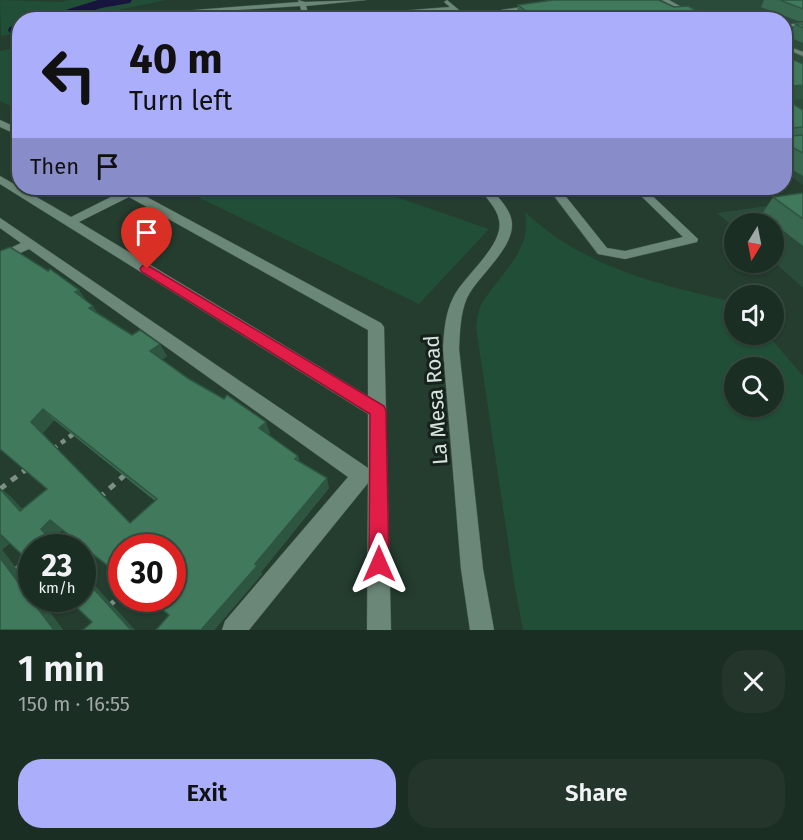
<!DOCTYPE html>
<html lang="en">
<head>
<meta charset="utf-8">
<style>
  :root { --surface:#1b2e23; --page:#24362b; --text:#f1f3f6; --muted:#a0a8a6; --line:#394a41; --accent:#abaffb }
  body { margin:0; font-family:"Fira Sans",sans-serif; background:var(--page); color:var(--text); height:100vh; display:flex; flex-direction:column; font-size:22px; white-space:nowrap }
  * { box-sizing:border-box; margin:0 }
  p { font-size:20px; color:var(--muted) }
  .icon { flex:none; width:33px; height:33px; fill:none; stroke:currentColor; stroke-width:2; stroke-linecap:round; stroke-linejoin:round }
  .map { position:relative; height:630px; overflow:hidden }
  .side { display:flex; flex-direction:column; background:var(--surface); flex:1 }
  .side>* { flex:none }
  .hud { position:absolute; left:12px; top:12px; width:780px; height:183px; border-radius:24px; box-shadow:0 2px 4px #0004,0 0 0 2px var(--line); background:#abaffb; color:#111; overflow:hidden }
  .needle { width:39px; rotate:190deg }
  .controls { position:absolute; left:724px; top:213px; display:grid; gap:12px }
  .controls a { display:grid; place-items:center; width:60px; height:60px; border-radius:50%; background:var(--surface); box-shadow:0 2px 4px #0004,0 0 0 2px var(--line); font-size:30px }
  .speed { position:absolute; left:18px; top:534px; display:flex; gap:12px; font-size:30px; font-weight:700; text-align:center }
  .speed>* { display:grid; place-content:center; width:78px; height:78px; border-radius:50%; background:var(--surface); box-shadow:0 2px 4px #0004,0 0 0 2px var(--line); line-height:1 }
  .speed small { font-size:15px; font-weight:400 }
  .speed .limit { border:9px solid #d22; background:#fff; color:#111 }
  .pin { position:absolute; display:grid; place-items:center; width:51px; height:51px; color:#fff; margin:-62px -26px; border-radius:50% 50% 50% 0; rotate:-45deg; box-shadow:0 0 6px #0007 }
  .pin .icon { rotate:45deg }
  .me { position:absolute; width:66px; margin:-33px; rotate:0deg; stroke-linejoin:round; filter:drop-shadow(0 0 4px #0008) }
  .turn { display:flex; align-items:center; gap:21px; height:126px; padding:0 18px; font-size:27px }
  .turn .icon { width:78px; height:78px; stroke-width:2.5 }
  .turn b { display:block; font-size:42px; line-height:51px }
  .then { display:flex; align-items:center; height:57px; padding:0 18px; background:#0003; gap:12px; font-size:22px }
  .round { display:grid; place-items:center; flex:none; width:63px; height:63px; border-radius:24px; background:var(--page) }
  .head { display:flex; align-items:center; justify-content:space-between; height:102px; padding:0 18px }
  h1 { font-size:36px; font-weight:600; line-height:45px }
  .action { display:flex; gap:12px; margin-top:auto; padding:12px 18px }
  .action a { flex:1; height:69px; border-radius:24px; background:var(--accent); color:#111; font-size:24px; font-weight:600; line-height:69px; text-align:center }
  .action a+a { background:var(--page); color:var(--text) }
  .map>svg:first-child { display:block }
  .built { fill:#2a4a3a }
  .green { fill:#214e37; fill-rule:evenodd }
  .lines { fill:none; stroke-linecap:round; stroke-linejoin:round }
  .river { fill:#17143d; fill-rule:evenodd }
  .service-casing { stroke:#44594e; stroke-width:2 }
  .minor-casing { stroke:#44594e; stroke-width:1 }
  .tertiary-casing { stroke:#44594e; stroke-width:1 }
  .path-far1 { stroke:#7c8f84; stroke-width:4.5; stroke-dasharray:5 5; stroke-linecap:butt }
  .path { stroke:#7c8f84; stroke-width:5; stroke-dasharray:7 7; stroke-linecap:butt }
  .service { fill:#6b8777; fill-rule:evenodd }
  .minor { fill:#6b8777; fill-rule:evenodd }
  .tertiary { fill:#6b8777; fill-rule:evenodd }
  .wall { fill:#38684f; fill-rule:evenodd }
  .shaded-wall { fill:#2e5540 }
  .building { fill:#41795c; stroke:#2e5540; stroke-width:1.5; fill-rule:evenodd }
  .route { fill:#e11d48; stroke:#92132f; stroke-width:1.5 }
  .labels { text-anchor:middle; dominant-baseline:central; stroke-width:6; stroke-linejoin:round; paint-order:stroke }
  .street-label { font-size:21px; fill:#d5e3db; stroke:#16211b }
</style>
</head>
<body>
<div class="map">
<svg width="803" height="630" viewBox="0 0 803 630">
  <rect width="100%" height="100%" fill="#243d2f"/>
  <g class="built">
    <polygon points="650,0 803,0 803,185 785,172 784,20 507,20 501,15 508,12"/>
    <polygon points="803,201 803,288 774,262 774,224 735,224 735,228 717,213"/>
  </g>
  <g class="green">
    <polygon points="0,0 62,2 69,0 166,0 75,19 20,20 19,33 1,36"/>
    <polygon points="20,47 20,110 19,110 0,101 0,51"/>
    <polygon points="179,188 370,188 489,229 419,304"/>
    <path d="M525 212C583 267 657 284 734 302L735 334 768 335 803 376V630H523L515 588 476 327C477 320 478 311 481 305 499 273 533 252 525 212ZM735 368H774V406H735Z"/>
  </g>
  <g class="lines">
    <g class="river">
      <polygon points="98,0 132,0 130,3 101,8 65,20 41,20 43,17"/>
      <polygon points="20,24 20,34 10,33 8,30 10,27"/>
    </g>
    <g class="service-casing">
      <g id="service">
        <polygon points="530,9 532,11 509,16 514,20 509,20 504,15"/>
        <polygon points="803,23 803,25 784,27 784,25"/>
        <polygon points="784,45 803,52 803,56 784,48"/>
      </g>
    </g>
    <g class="minor-casing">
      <g id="minor">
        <polygon points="298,0 305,2 366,0 306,6 310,18 450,7 444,2 447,0 471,20 464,20 454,11 341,20 304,20 300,6 159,15 156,13 299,2"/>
        <polygon points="662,0 669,0 705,20 696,20"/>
        <polygon points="0,120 20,129 20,136 0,127"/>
        <path d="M0 176 71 217 121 192 117 188H130L381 323 384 327 391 630H367L368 483 249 630H222L225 621 348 477 29 249 0 262V253L21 243 0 228V218L368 468V414L0 184ZM129 197 368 330V396L79 222Z"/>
        <polygon points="548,188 559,188 607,248 625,251 683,237 633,188 644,188 698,239 697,242 625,259 598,254"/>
      </g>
    </g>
    <g class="tertiary-casing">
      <g id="tertiary">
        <polygon points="538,5 540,8 503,14 505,20 498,20 495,14 501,10"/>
        <path d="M479 188H490C498 197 508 207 511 218 519 245 477 276 467 298 460 314 460 332 459 349L483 569 494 630H470L461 569 443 349C444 332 445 314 453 298 463 276 505 245 499 220 497 208 486 198 479 188Z"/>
      </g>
    </g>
    <polyline class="path-far1" points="53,449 76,432"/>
    <g class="path">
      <polyline points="0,489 28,468"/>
      <polyline points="99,498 127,473"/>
      <polyline points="14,571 32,556"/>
      <polyline points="109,606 122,594"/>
    </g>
    <use href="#service" class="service"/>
    <use href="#minor" class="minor"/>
    <use href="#tertiary" class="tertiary"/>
  </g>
  <g class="wall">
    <polygon points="764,0 803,0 803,21 798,21 761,7"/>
    <polygon points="518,5 674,7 714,20 519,20 516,17"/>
    <polygon points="795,24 803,24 803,43 789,37"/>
    <polygon points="784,103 803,110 803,176 784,165"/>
    <polygon points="803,193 803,246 762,214 773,197"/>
    <path d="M86 300 98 314 167 356 162 360 270 433 268 435 298 456 299 461 329 488 261 572 262 574 214 630H156L169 615 62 530 54 539 62 548H32L10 543 2 550 32 589V598H39L63 630H0V488L11 497 22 509 47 489 0 449ZM54 420 155 501 130 523 42 434Z"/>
  </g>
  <g class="shaded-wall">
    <polygon points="803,85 803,99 784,101 784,87"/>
    <polygon points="79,290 87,302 75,292"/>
    <polygon points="93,306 101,318 89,308"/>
    <polygon points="160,344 167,356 157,363 150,351"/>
    <polygon points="43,409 54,420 42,434 31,422"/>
    <polygon points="266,422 270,433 263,440 259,428"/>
    <polygon points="327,478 329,488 261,572 262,574 214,630 201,630"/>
    <polygon points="0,488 11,497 33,521 20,511"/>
    <polygon points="50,520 62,530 54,539 61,548 57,548 41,529"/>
    <polygon points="0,533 12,541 2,550 32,589 32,598 39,598 63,630 54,630 0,558"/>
    <polygon points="82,571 135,630 131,630 82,576"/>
  </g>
  <g class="building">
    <polygon points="553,0 659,0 674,7 688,6 714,20 537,20 518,5"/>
    <polygon points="780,0 803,0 803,9"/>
    <polygon points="795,24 803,24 803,28"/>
    <polygon points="784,55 803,64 803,85 784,87"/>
    <polygon points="784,103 792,103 803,110 803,127 793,128 792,136 803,135 803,153 784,143"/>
    <polygon points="803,193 803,219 773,197"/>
    <path d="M10 247 48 271 50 269 79 290 75 292 93 306 89 308 132 335 140 330 160 344 150 351 189 379 224 399 227 395 266 422 259 428 298 456 295 459 327 478 255 564 257 566 201 630H156L169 615 148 598H172V548H122V577L50 520 41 529 57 548H32V564L0 534V489L20 511 47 489 0 449V251ZM43 409 157 499 130 523 31 422Z"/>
    <polygon points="0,558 54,630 0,630"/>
    <polygon points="82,576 131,630 83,630 92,622 67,598 82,598"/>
  </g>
  <polygon class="route" points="147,265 384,406 386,411 389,564 386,571 379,574 372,571 369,564 370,414 142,272 140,269 142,266"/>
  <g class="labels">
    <g class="street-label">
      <text transform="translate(436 400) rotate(-94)">La Mesa Road</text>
    </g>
  </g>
</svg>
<div class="controls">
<a><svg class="needle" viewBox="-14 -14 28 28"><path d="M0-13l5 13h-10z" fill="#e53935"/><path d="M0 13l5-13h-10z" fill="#a0a8a6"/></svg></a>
<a><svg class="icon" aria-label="sound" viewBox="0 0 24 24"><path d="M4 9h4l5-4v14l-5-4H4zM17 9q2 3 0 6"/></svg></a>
<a><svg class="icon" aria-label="search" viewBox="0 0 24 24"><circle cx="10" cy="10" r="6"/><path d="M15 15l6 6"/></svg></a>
</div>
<div class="speed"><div>23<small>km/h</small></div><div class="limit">30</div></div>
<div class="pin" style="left:147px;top:269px;background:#d93025"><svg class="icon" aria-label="arrive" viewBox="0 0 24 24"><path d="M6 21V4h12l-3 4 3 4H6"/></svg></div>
<svg class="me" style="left:379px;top:564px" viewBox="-20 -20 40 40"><path d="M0-17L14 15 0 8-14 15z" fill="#e11d48" stroke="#fff" stroke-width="4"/></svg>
<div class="hud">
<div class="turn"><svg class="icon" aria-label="left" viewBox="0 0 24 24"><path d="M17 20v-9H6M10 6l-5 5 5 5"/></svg><div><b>40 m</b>Turn left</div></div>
<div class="then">Then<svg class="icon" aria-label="arrive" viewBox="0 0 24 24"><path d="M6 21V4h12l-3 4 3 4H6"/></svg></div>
</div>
</div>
<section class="side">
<div class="head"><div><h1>1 min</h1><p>150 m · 16:55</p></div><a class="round"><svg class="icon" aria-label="close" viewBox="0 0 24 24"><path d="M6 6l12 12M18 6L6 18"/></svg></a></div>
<div class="action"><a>Exit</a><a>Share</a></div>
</section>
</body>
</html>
